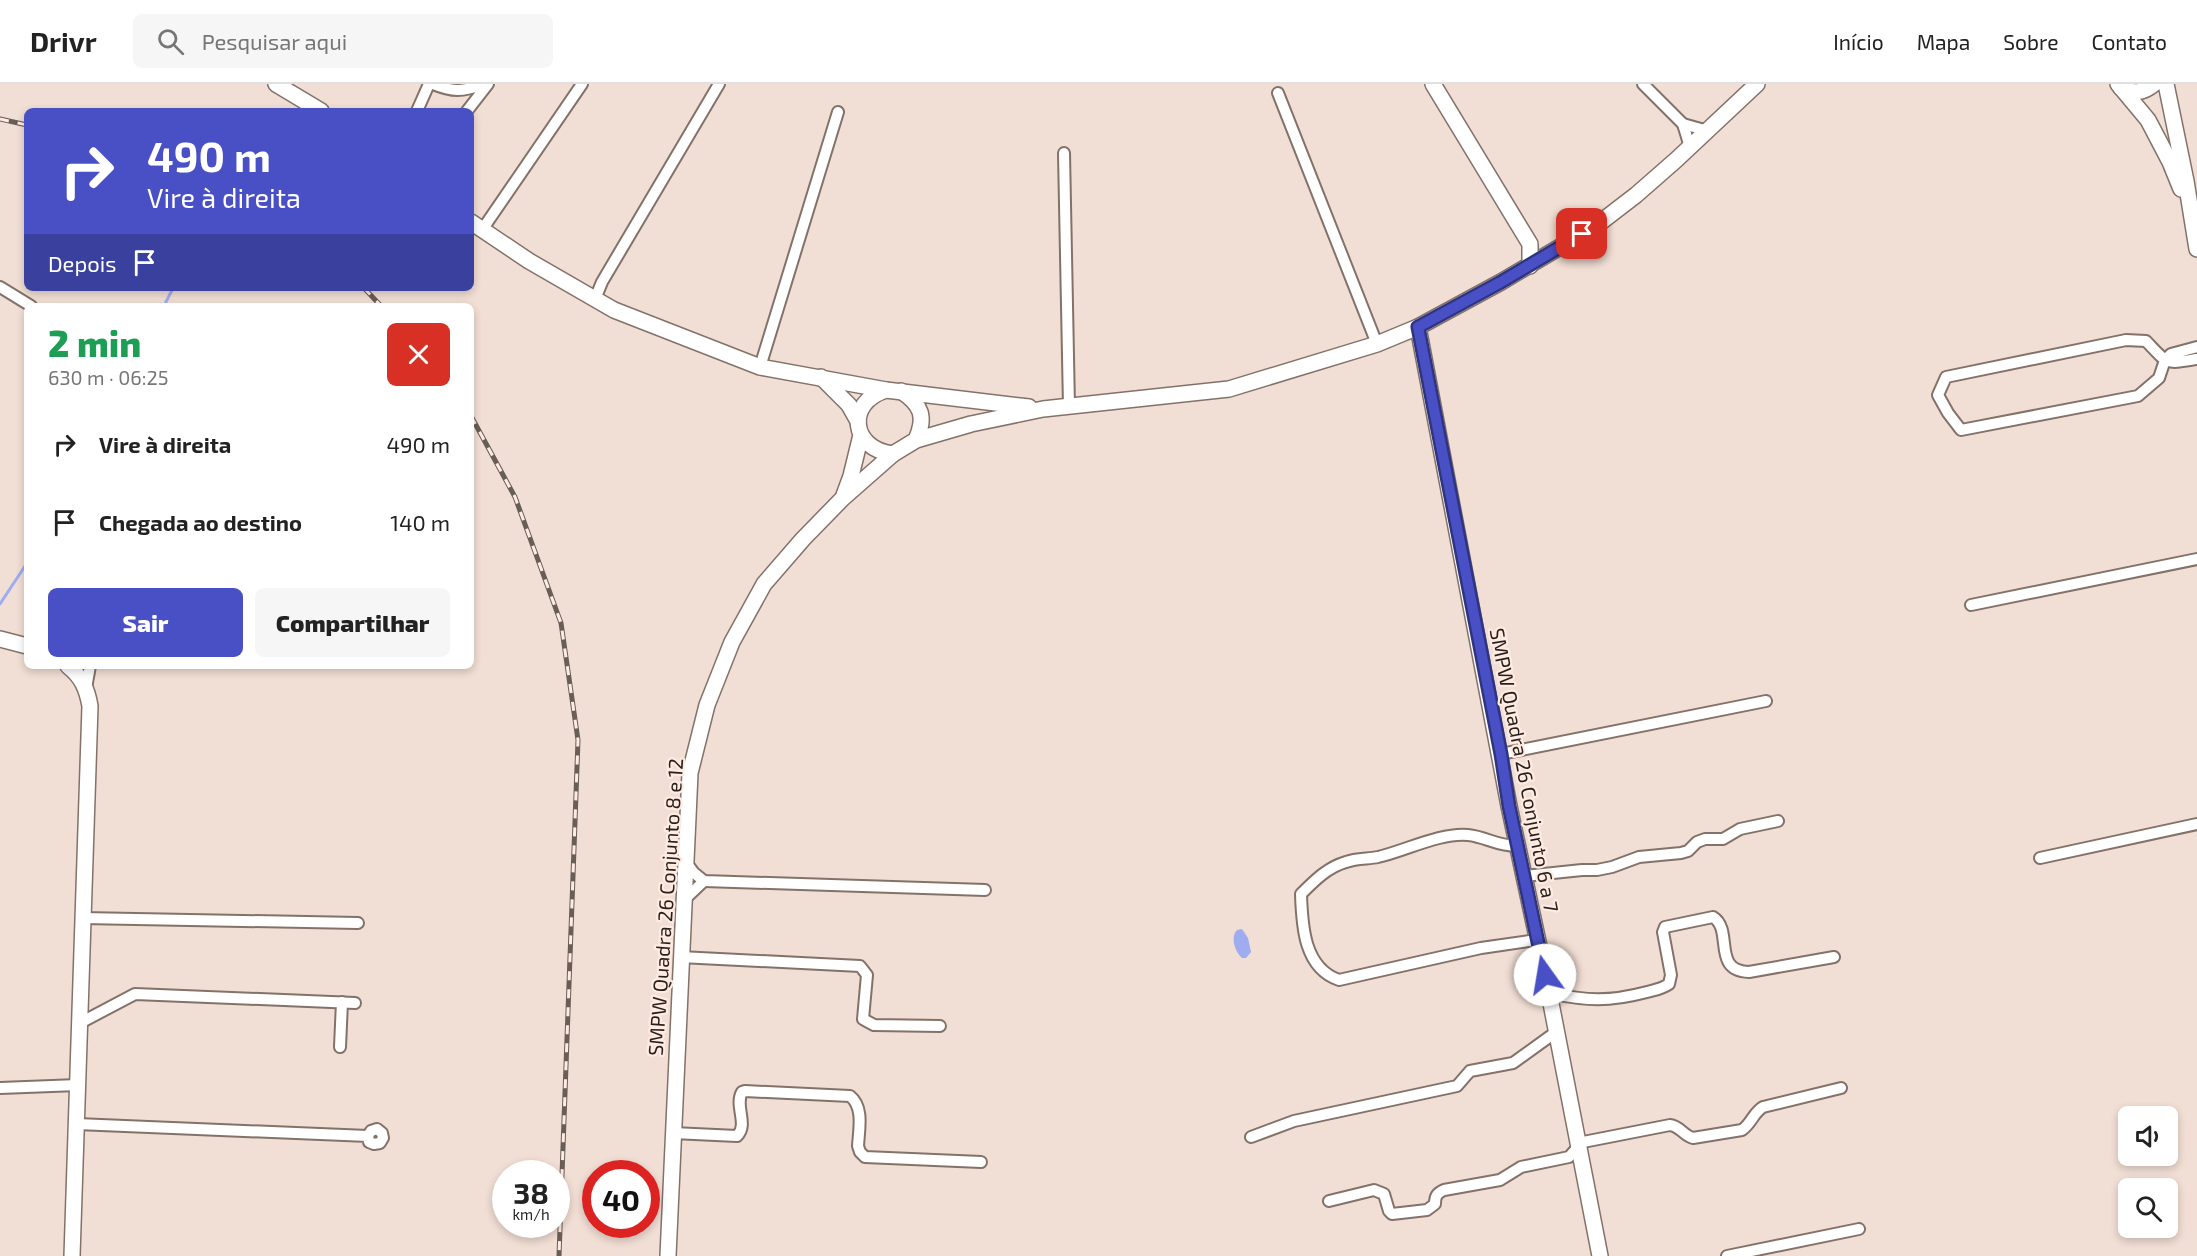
<!DOCTYPE html>
<html lang="pt">
<head>
<meta charset="utf-8">
<style>
  :root { --surface:#fff; --page:#f6f6f6; --text:#222; --muted:#767676; --line:#e0e0e0; --accent:#4950c6 }
  body { margin:0; font-family:"Exo 2",sans-serif; background:var(--page); color:var(--text); height:100vh; display:flex; flex-direction:column; font-size:22px; white-space:nowrap }
  * { box-sizing:border-box; margin:0 }
  p { font-size:20px; color:var(--muted) }
  .icon { flex:none; width:33px; height:33px; fill:none; stroke:currentColor; stroke-width:2; stroke-linecap:round; stroke-linejoin:round }
  .map { position:relative; flex:1; overflow:hidden }
  .sheet { position:absolute; left:24px; top:219px; width:450px; height:366px; display:flex; flex-direction:column; background:var(--surface); border-radius:9px; box-shadow:0 3px 9px #0003 }
  .sheet>* { flex:none }
  .hud { position:absolute; left:24px; top:24px; width:450px; height:183px; border-radius:9px; box-shadow:0 3px 9px #0003; background:#4950c6; color:#fff; overflow:hidden }
  .controls { position:absolute; left:2118px; top:1022px; display:grid; gap:12px }
  .controls a { display:grid; place-items:center; width:60px; height:60px; border-radius:9px; background:var(--surface); box-shadow:0 3px 9px #0003; font-size:30px }
  .speed { position:absolute; left:492px; top:1076px; display:flex; gap:12px; font-size:30px; font-weight:700; text-align:center }
  .speed>* { display:grid; place-content:center; width:78px; height:78px; border-radius:50%; background:var(--surface); box-shadow:0 3px 9px #0003; line-height:1 }
  .speed small { font-size:15px; font-weight:400 }
  .speed .limit { border:9px solid #d22; background:#fff; color:#111 }
  .pin { position:absolute; display:grid; place-items:center; width:51px; height:51px; color:#fff; margin:-26px; border-radius:12px; box-shadow:0 3px 9px #0006 }
  .me { position:absolute; width:66px; margin:-33px; rotate:347deg; stroke-linejoin:round; filter:drop-shadow(0 0 4px #0008) }
  .turn { display:flex; align-items:center; gap:21px; height:126px; padding:0 24px; font-size:27px }
  .turn .icon { width:78px; height:78px; stroke-width:2.5 }
  .turn b { display:block; font-size:42px; line-height:51px }
  .then { display:flex; align-items:center; height:57px; padding:0 24px; background:#0003; gap:12px; font-size:22px }
  .round { display:grid; place-items:center; flex:none; width:63px; height:63px; border-radius:9px; background:var(--page) }
  .headline { display:flex; align-items:center; justify-content:space-between; height:102px; padding:0 24px }
  h1 { font-size:36px; font-weight:800; line-height:45px; color:#1e9e55 }
  .primary-button { display:flex; gap:12px; margin-top:auto; padding:12px 24px }
  .primary-button a { flex:1; height:69px; border-radius:9px; background:var(--accent); color:#fff; font-size:24px; font-weight:800; line-height:69px; text-align:center }
  .primary-button a+a { background:var(--page); color:var(--text) }
  ul { padding:0; list-style:none }
  li { display:flex; align-items:center; gap:18px; height:78px; padding:0 24px }
  li div { flex:1 }
  li b { display:block; font-size:22px }
  li em { font-style:normal }
  header { display:flex; align-items:center; gap:36px; box-sizing:border-box; height:84px; padding:0 30px; background:var(--surface); border-bottom:2px solid var(--line) }
  header strong { font-size:28px }
  nav { display:flex; gap:33px; margin-inline-start:auto; font-size:21px }
  .search { width:420px; height:54px; background:var(--page); display:flex; align-items:center; gap:15px; box-sizing:border-box; padding:0 21px; border-radius:9px; color:var(--muted); font-size:22px }
  .map>svg:first-child { display:block }
  .water { fill:#9facf0 }
  .lines { fill:none; stroke-linecap:round; stroke-linejoin:round }
  .stream { stroke:#9facf0; stroke-width:3 }
  .street-casing { stroke:#837269; stroke-width:14 }
  .secondary-casing { stroke:#837269; stroke-width:18 }
  .street { stroke:#fff; stroke-width:10 }
  .secondary { stroke:#fff; stroke-width:15 }
  .rail-casing { stroke:#685d57; stroke-width:5 }
  .rail { stroke:#ffebe1; stroke-width:3; stroke-dasharray:9; stroke-linecap:butt }
  .route-casing { stroke:#2f3481; stroke-width:15 }
  .route { stroke:#4950c6; stroke-width:10 }
  .labels { text-anchor:middle; dominant-baseline:central; stroke-width:4.5; stroke-linejoin:round; paint-order:stroke }
  .street-label { font-size:20px; fill:#261f1b; stroke:#ffebe1 }
</style>
</head>
<body>
<header>
<strong>Drivr</strong>
<div class="search"><svg class="icon" aria-label="search" viewBox="0 0 24 24"><circle cx="10" cy="10" r="6"/><path d="M15 15l6 6"/></svg>Pesquisar aqui</div>
<nav><a>Início</a><a>Mapa</a><a>Sobre</a><a>Contato</a></nav>
</header>
<div class="map">
<svg width="2197" height="1172" viewBox="0 0 2197 1172">
  <rect width="100%" height="100%" fill="#f1ded4"/>
  <path class="water" d="M1242 845 1248 854 1251 868 1246 874H1242C1235 868 1230 853 1237 846Z"/>
  <g class="lines">
    <g class="stream">
      <polyline points="164,222 173,204"/>
      <polyline points="0,520 27,479"/>
    </g>
    <g class="street-casing">
      <g id="street">
        <path d="M433 0C452 8 463 8 483 0"/>
        <polyline points="1643,0 1683,40 1690,63"/>
        <polyline points="1278,9 1377,260"/>
        <polyline points="417,27 429,0"/>
        <polyline points="467,27 488,0"/>
        <polyline points="1683,40 1708,47"/>
        <polyline points="1064,69 1069,323"/>
        <polyline points="482,146 582,0"/>
        <polyline points="0,203 31,222"/>
        <polyline points="595,215 602,198 719,0"/>
        <path d="M2197 263 2171 270 2165 276 2159 294 2138 312 1961 346 1948 329 1938 311 1946 293 2126 256 2146 257C2169 281 2164 280 2197 275"/>
        <polyline points="760,283 838,28"/>
        <polyline points="1971,521 2197,475"/>
        <polyline points="86,604 90,582"/>
        <polyline points="1501,670 1766,617"/>
        <path d="M1518 762C1496 762 1487 753 1468 751 1442 748 1404 767 1378 773 1368 775 1356 774 1346 778 1328 783 1315 796 1301 810 1302 842 1304 884 1339 896L1481 864 1536 856"/>
        <polyline points="2040,774 2197,740"/>
        <polyline points="685,777 694,789 704,797 985,806"/>
        <polyline points="1524,792 1582,786 1597,786 1612,783 1639,773 1681,769 1688,767 1697,758 1705,755 1723,755 1740,745 1778,737"/>
        <polyline points="683,817 704,797"/>
        <polyline points="82,834 358,839"/>
        <polyline points="680,873 860,882 867,891 863,935 874,941 940,942"/>
        <path d="M1549 909C1587 917 1609 918 1647 908 1654 906 1662 905 1669 900L1671 891 1663 848 1665 843 1713 833C1734 846 1711 887 1749 888L1834 873"/>
        <polyline points="80,939 135,910 355,919"/>
        <polyline points="340,963 342,918"/>
        <polyline points="0,1004 78,1001"/>
        <polyline points="77,1040 368,1052 371,1047 377,1045 382,1049 383,1054 380,1059 374,1060 369,1058 368,1052"/>
        <path d="M673 1049 737 1052C749 1041 734 1021 742 1008L745 1007 850 1012C864 1023 859 1045 858 1062L860 1068 865 1073 981 1078"/>
        <polyline points="1251,1053 1294,1037 1457,1002 1470,987 1513,979 1556,948"/>
        <path d="M1578 1059 1670 1041C1680 1042 1684 1052 1693 1054L1742 1046C1752 1039 1753 1029 1763 1023L1841 1004"/>
        <path d="M1329 1117 1374 1106 1384 1110 1389 1127 1392 1130 1427 1126 1435 1120C1435 1112 1437 1109 1444 1106L1500 1096 1521 1083 1569 1073 1578 1063"/>
        <polyline points="1727,1172 1859,1145"/>
      </g>
    </g>
    <g class="secondary-casing">
      <g id="secondary">
        <polyline points="276,0 321,27"/>
        <polyline points="1433,0 1530,160 1530,182"/>
        <polyline points="2118,0 2148,36 2170,78 2181,105"/>
        <polyline points="2166,0 2186,97 2197,165"/>
        <path d="M2121 4C2134 10 2143 9 2154 0"/>
        <polyline points="471,138 529,177 614,226 760,283 886,306 1029,323"/>
        <polyline points="1418,243 1509,722 1549,909 1600,1172"/>
        <polyline points="821,293 849,321 858,337"/>
        <path d="M886 306C845 319 851 365 893 370"/>
        <path d="M901 307C922 321 926 333 916 356"/>
        <polyline points="844,411 851,392 861,351"/>
        <polyline points="0,555 27,562"/>
        <path d="M68 582C82 593 87 605 90 622L72 1172"/>
        <polyline points="668,1172 690,689 707,621 732,558 764,500 803,455 843,414 893,370 916,356 971,340 1043,325 1229,305 1377,260 1418,243 1501,198 1597,141 1636,111 1676,76 1757,0"/>
      </g>
    </g>
    <use href="#street" class="street"/>
    <use href="#secondary" class="secondary"/>
    <g class="rail-casing">
      <g id="rail">
        <polyline points="0,35 27,41"/>
        <polyline points="364,204 381,222"/>
        <polyline points="471,332 515,413 561,539 578,656 559,1172"/>
      </g>
    </g>
    <use href="#rail" class="rail"/>
  </g>
  <g class="lines">
    <g class="route-casing">
      <polyline id="route" points="1545,891 1509,722 1501,670 1418,243 1501,198 1582,150"/>
    </g>
    <use href="#route" class="route"/>
  </g>
  <g class="labels">
    <g class="street-label">
      <text transform="translate(1525 686) rotate(79)">SMPW Quadra 26 Conjunto 6 a 7</text>
      <text transform="translate(665 823) rotate(-86)">SMPW Quadra 26 Conjunto 8 e 12</text>
    </g>
  </g>
</svg>
<div class="controls">
<a><svg class="icon" aria-label="sound" viewBox="0 0 24 24"><path d="M4 9h4l5-4v14l-5-4H4zM17 9q2 3 0 6"/></svg></a>
<a><svg class="icon" aria-label="search" viewBox="0 0 24 24"><circle cx="10" cy="10" r="6"/><path d="M15 15l6 6"/></svg></a>
</div>
<div class="speed"><div>38<small>km/h</small></div><div class="limit">40</div></div>
<div class="pin" style="left:1582px;top:150px;background:#d93025"><svg class="icon" aria-label="arrive" viewBox="0 0 24 24"><path d="M6 21V4h12l-3 4 3 4H6"/></svg></div>
<svg class="me" style="left:1545px;top:891px" viewBox="-20 -20 40 40"><circle r="19" fill="#fff"/><path d="M0-13L10 11 0 6-10 11z" fill="#4950c6"/></svg>
<div class="hud">
<div class="turn"><svg class="icon" aria-label="right" viewBox="0 0 24 24"><path d="M7 20v-9h11M14 6l5 5-5 5"/></svg><div><b>490 m</b>Vire à direita</div></div>
<div class="then">Depois<svg class="icon" aria-label="arrive" viewBox="0 0 24 24"><path d="M6 21V4h12l-3 4 3 4H6"/></svg></div>
</div>
<section class="sheet">
<div class="headline"><div><h1>2 min</h1><p>630 m · 06:25</p></div><a class="round" style="background:#d93025;color:#fff"><svg class="icon" aria-label="close" viewBox="0 0 24 24"><path d="M6 6l12 12M18 6L6 18"/></svg></a></div>
<ul>
<li><svg class="icon" aria-label="right" viewBox="0 0 24 24"><path d="M7 20v-9h11M14 6l5 5-5 5"/></svg><div><b>Vire à direita</b></div><em>490 m</em></li>
<li><svg class="icon" aria-label="arrive" viewBox="0 0 24 24"><path d="M6 21V4h12l-3 4 3 4H6"/></svg><div><b>Chegada ao destino</b></div><em>140 m</em></li>
</ul>
<div class="primary-button"><a>Sair</a><a>Compartilhar</a></div>
</section>
</div>
</body>
</html>
